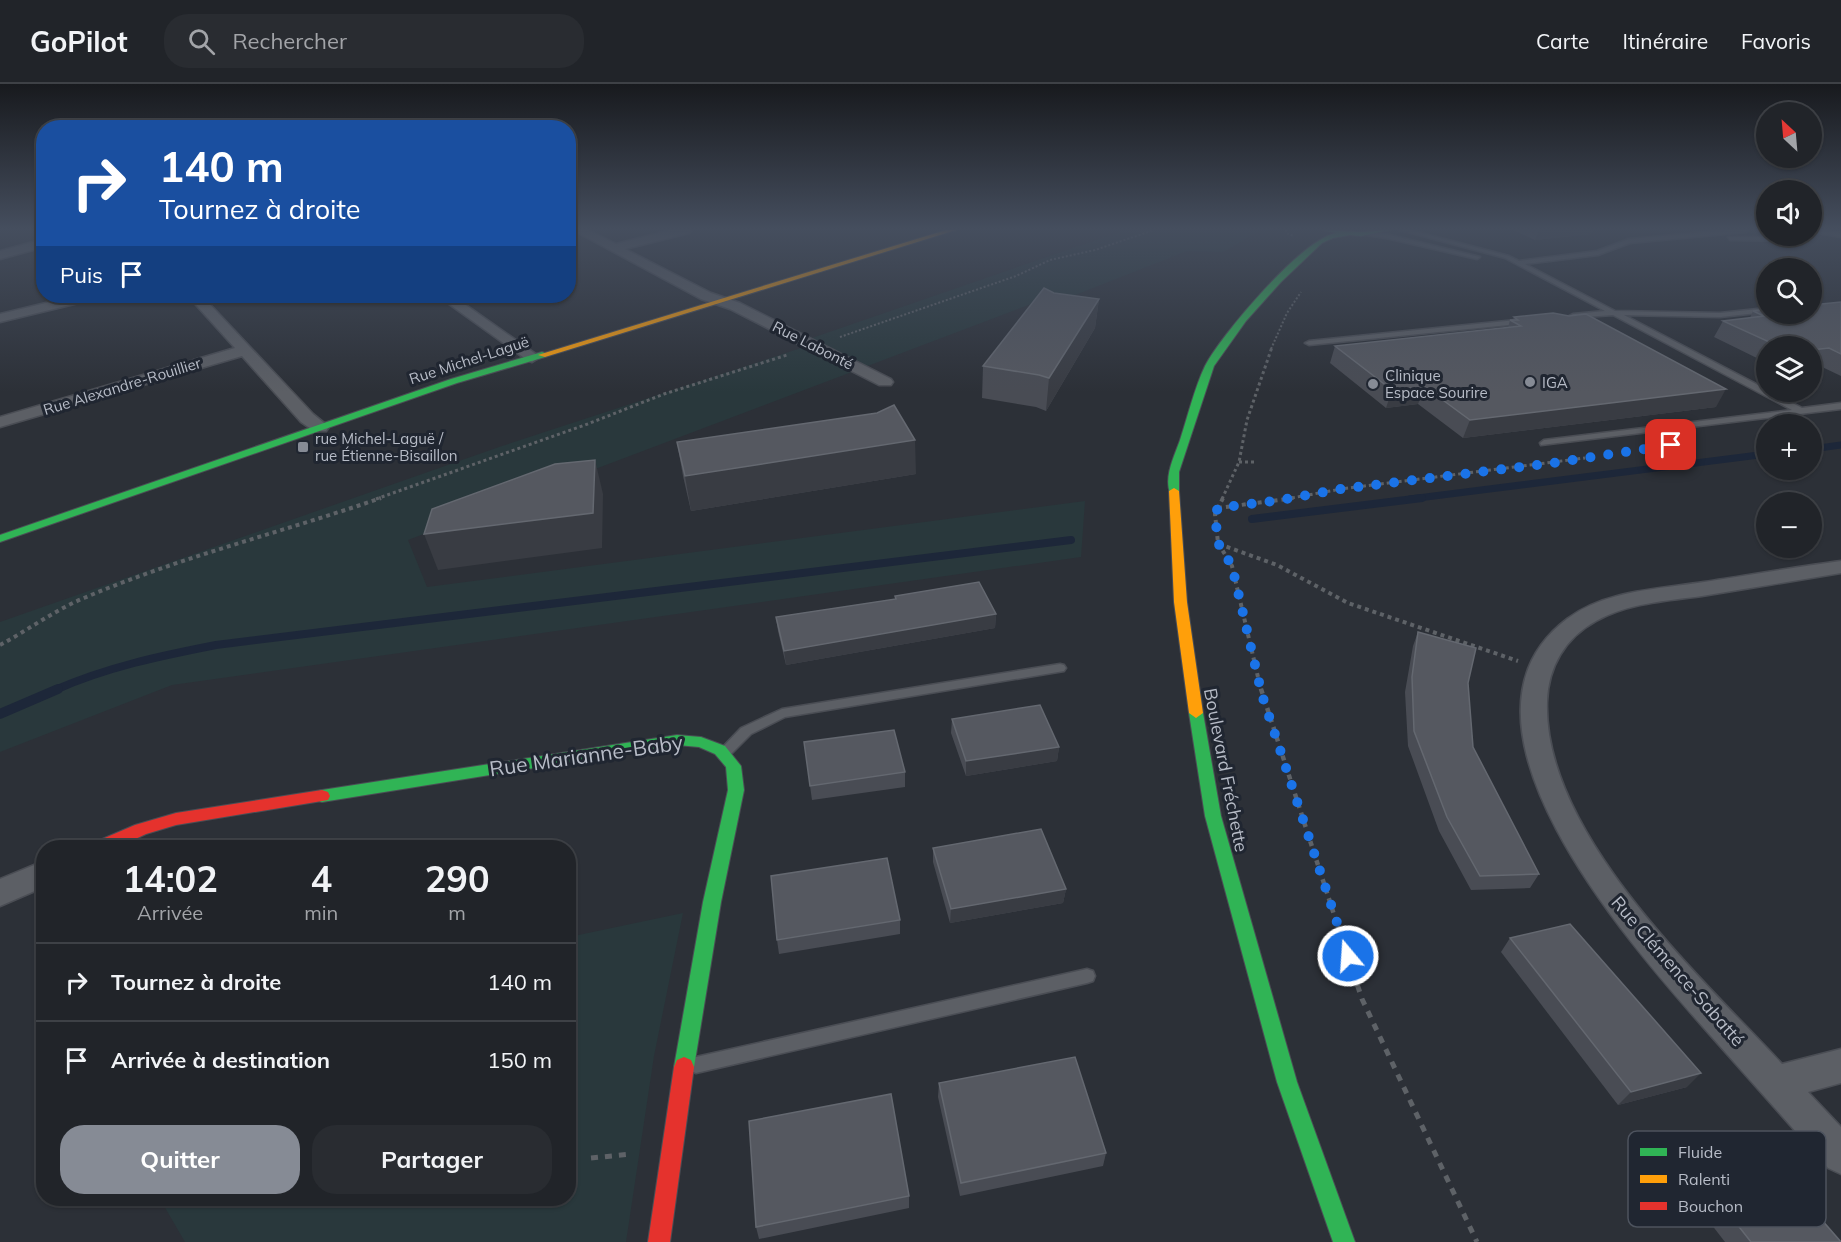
<!DOCTYPE html>
<html lang="fr">
<head>
<meta charset="utf-8">
<style>
  :root { --surface:#212429; --page:#292c31; --text:#f1f3f6; --muted:#a2a4a8; --line:#3e4146; --accent:#868b95 }
  body { margin:0; font-family:Mulish,sans-serif; background:var(--page); color:var(--text); height:100vh; display:flex; flex-direction:column; font-size:22px; white-space:nowrap }
  * { box-sizing:border-box; margin:0 }
  p { font-size:20px; color:var(--muted) }
  .icon { flex:none; width:33px; height:33px; fill:none; stroke:currentColor; stroke-width:2; stroke-linecap:round; stroke-linejoin:round }
  .map { position:relative; flex:1; overflow:hidden }
  .side { position:absolute; left:36px; top:756px; width:540px; height:366px; display:flex; flex-direction:column; background:var(--surface); border-radius:24px; box-shadow:0 2px 4px #0004,0 0 0 2px var(--line) }
  .side>* { flex:none }
  .hud { position:absolute; left:36px; top:36px; width:540px; height:183px; border-radius:24px; box-shadow:0 2px 4px #0004,0 0 0 2px var(--line); background:#1a4fa0; color:#fff; overflow:hidden }
  .needle { width:39px; rotate:334deg }
  .fabs { position:absolute; left:1756px; top:18px; display:grid; gap:12px }
  .fabs a { display:grid; place-items:center; width:66px; height:66px; border-radius:50%; background:var(--surface); box-shadow:0 2px 4px #0004,0 0 0 2px var(--line); font-size:30px }
  .pin { position:absolute; display:grid; place-items:center; width:51px; height:51px; color:#fff; margin:-26px; border-radius:12px; box-shadow:0 3px 9px #0006 }
  .me { position:absolute; width:66px; margin:-33px; rotate:342deg; stroke-linejoin:round; filter:drop-shadow(0 0 4px #0008) }
  .turn { display:flex; align-items:center; gap:21px; height:126px; padding:0 24px; font-size:27px }
  .turn .icon { width:78px; height:78px; stroke-width:2.5 }
  .turn b { display:block; font-size:42px; line-height:51px }
  .then { display:flex; align-items:center; height:57px; padding:0 24px; background:#0003; gap:12px; font-size:22px }
  .eta { display:flex; justify-content:space-evenly; align-items:center; height:102px; text-align:center }
  .eta b { font-size:36px; font-weight:700; line-height:42px }
  .cta { display:flex; gap:12px; margin-top:auto; padding:12px 24px }
  .cta a { flex:1; height:69px; border-radius:24px; background:var(--accent); color:#fff; font-size:24px; font-weight:700; line-height:69px; text-align:center }
  .cta a+a { background:var(--page); color:var(--text) }
  ul { padding:0; list-style:none }
  li { display:flex; align-items:center; gap:18px; height:78px; padding:0 24px; border-top:2px solid var(--line) }
  li div { flex:1 }
  li b { display:block; font-size:22px }
  li em { font-style:normal }
  header { display:flex; align-items:center; gap:36px; box-sizing:border-box; height:84px; padding:0 30px; background:var(--surface); border-bottom:2px solid var(--line) }
  header strong { font-size:28px }
  nav { display:flex; gap:33px; margin-inline-start:auto; font-size:21px }
  .search { width:420px; height:54px; background:var(--page); display:flex; align-items:center; gap:15px; box-sizing:border-box; padding:0 21px; border-radius:24px; color:var(--muted); font-size:22px }
  .map>svg:first-child { display:block }
  .green { fill:#29383c }
  .lines { fill:none; stroke-linecap:round; stroke-linejoin:round }
  .stream-far2 { stroke:#1d2739; stroke-width:7 }
  .stream-far1 { stroke:#1d2739; stroke-width:8 }
  .stream { stroke:#1d2739; stroke-width:10 }
  .lane-casing { stroke:#4a4d54; stroke-width:3 }
  .street-casing { stroke:#4a4d54; stroke-width:3 }
  .fast-casing { stroke:#4a4d54; stroke-width:2 }
  .slow-casing { stroke:#4a4d54; stroke-width:2 }
  .jam-casing { stroke:#4a4d54; stroke-width:2 }
  .path-far4 { stroke:#5e6267; stroke-width:2; stroke-dasharray:2 2; stroke-linecap:butt }
  .path-far3 { stroke:#5e6267; stroke-width:3; stroke-dasharray:3 3; stroke-linecap:butt }
  .path-far2 { stroke:#5e6267; stroke-width:4; stroke-dasharray:4 4; stroke-linecap:butt }
  .path-far1 { stroke:#5e6267; stroke-width:4.5; stroke-dasharray:5 5; stroke-linecap:butt }
  .path { stroke:#5e6267; stroke-width:5; stroke-dasharray:7 7; stroke-linecap:butt }
  .lane { fill:#5c5f65; fill-rule:evenodd }
  .street { fill:#5c5f65; fill-rule:evenodd }
  .fast { fill:#30b455; fill-rule:evenodd }
  .slow { fill:#ff9f0a; fill-rule:evenodd }
  .jam { fill:#e5322d; fill-rule:evenodd }
  .wall { fill:#494c54 }
  .shaded-wall { fill:#393c43 }
  .building { fill:#555860; stroke:#646870; stroke-width:1.5 }
  .route { stroke:#1a73e8; stroke-width:10; stroke-dasharray:0 18 }
  .poi-dot { fill:#868b95; stroke:#202631; stroke-width:2 }
  .labels { text-anchor:middle; dominant-baseline:central; stroke-width:6; stroke-linejoin:round; paint-order:stroke }
  .far-street-label { font-size:15px; fill:#b7bcc7; stroke:#202631 }
  .far-poi-label { font-size:15px; fill:#b7bcc7; stroke:#202631; text-anchor:start }
  .street-label { font-size:18px; fill:#b7bcc7; stroke:#202631 }
  .near-street-label { font-size:21px; fill:#b7bcc7; stroke:#202631 }
  .key { fill:#202631; stroke:#4d535e; stroke-width:1.5 }
  .key-label { font-size:16px; fill:#b7bcc7 }
</style>
</head>
<body>
<header>
<strong>GoPilot</strong>
<div class="search"><svg class="icon" aria-label="search" viewBox="0 0 24 24"><circle cx="10" cy="10" r="6"/><path d="M15 15l6 6"/></svg>Rechercher</div>
<nav><a>Carte</a><a>Itinéraire</a><a>Favoris</a></nav>
</header>
<div class="map">
<svg width="1841" height="1158" viewBox="0 0 1841 1158">
  <rect width="100%" height="100%" fill="#2c3037"/>
  <g class="green">
    <polygon points="1125,146 1261,146 1223,168 1187,167 1055,219 1039,217 408,456 427,503 1085,417 1081,473 172,601 0,668 0,538 502,362 801,264 812,254"/>
    <polygon points="683,829 654,972 626,1158 185,1158 160,1115 568,1114 569,853"/>
  </g>
  <g class="lines">
    <g class="stream-far2">
      <polyline points="1812,365 1841,361"/>
      <polyline points="1410,415 1767,370"/>
    </g>
    <g class="stream-far1">
      <polyline points="1252,435 1422,414"/>
      <path d="M55 606C107 583 160 572 216 561L1071 456"/>
    </g>
    <polyline class="stream" points="0,630 58,605"/>
    <g class="lane-casing">
      <g id="lane">
        <polygon points="1400,146 1410,146 1509,172 1519,177 1597,167 1629,155 1728,146 1749,146 1746,148 1630,159 1598,171 1525,180 1615,227 1720,229 1767,224 1767,228 1720,233 1624,231 1802,324 1841,319 1841,325 1541,361 1540,359 1544,356 1792,326 1613,231 1570,234 1569,232 1573,230 1605,227 1505,174"/>
        <polygon points="1812,146 1841,149 1841,153 1812,148"/>
        <polygon points="1368,148 1386,150 1480,173 1477,175 1386,154 1366,151"/>
        <polygon points="1728,153 1807,153 1810,155 1807,157 1730,156"/>
        <polygon points="1526,235 1530,237 1529,239 1309,261 1305,259 1309,257"/>
        <polygon points="1060,580 1064,581 1066,584 1064,587 785,633 751,650 729,672 719,672 717,669 741,644 782,625"/>
        <polygon points="1087,885 1093,887 1095,892 1093,897 1087,899 696,989 690,987 687,981 690,975 696,973"/>
      </g>
    </g>
    <g class="street-casing">
      <g id="street">
        <polygon points="573,146 588,146 616,160 671,146 691,146 689,149 625,165 711,209 740,219 891,295 893,298 891,301 879,301 730,225 701,215"/>
        <polygon points="44,155 44,163 0,175 0,167"/>
        <polygon points="75,212 97,212 95,215 0,238 0,230"/>
        <polygon points="188,212 202,212 313,330 329,343 326,347 314,347 301,338 242,272 0,343 0,333 235,264"/>
        <polygon points="438,212 453,212 540,273 532,278 527,276"/>
        <path d="M1841 477V489C1795 497 1748 504 1702 512 1666 517 1628 519 1596 537 1565 554 1548 583 1547 618 1543 749 1699 891 1782 980L1841 965V999L1808 1008 1841 1043V1090L1828 1084C1789 1040 1750 996 1711 952 1637 868 1429 639 1567 535 1605 506 1660 505 1704 498 1750 491 1795 483 1841 477Z"/>
        <polygon points="44,777 44,803 0,822 0,795"/>
      </g>
    </g>
    <g class="fast-casing">
      <g id="fast">
        <path d="M1323 146 1361 148 1390 146 1361 152 1350 151 1333 154 1322 159 1281 198 1246 237 1214 282 1179 388V407L1178 409H1170C1164 392 1174 373 1180 356 1188 332 1194 305 1205 282 1221 251 1302 155 1336 149Z"/>
        <polygon points="542,268 545,269 545,273 457,299 0,458 0,451 451,295"/>
        <polygon points="1196,624 1203,629 1221,732 1297,998 1355,1158 1333,1158 1277,998 1205,732 1189,629"/>
        <polygon points="677,651 701,653 725,662 741,682 744,706 721,818 694,983 691,990 684,993 677,990 674,983 703,818 728,706 726,683 715,670 699,663 677,661 322,718 316,716 314,712 316,708 322,706"/>
      </g>
    </g>
    <g class="slow-casing">
      <g id="slow">
        <polygon points="946,146 956,146 545,273 538,271"/>
        <polygon points="1174,404 1179,407 1187,518 1203,629 1196,634 1189,629 1174,518 1169,407"/>
      </g>
    </g>
    <g class="jam-casing">
      <g id="jam">
        <polygon points="322,706 328,708 330,712 328,716 176,741 146,750 116,764 91,764 93,759 135,741 176,729"/>
        <polygon points="684,973 691,976 694,983 670,1158 648,1158 674,983 677,976"/>
      </g>
    </g>
    <g class="path-far4">
      <polyline points="1286,146 1286,149 1294,152"/>
      <polyline points="840,253 1016,192 1050,176 1095,166 1154,146"/>
      <polyline points="1271,265 1287,229 1301,208"/>
    </g>
    <g class="path-far3">
      <polyline points="1239,378 1256,378"/>
      <polyline points="376,415 585,341 664,310 787,271"/>
      <polyline points="1222,415 1239,378 1247,336 1272,263"/>
      <polyline points="1286,415 1341,405 1585,374"/>
    </g>
    <g class="path-far2">
      <polyline points="1223,414 1215,430 1218,459 1232,482 1261,606"/>
      <polyline points="1218,424 1294,414"/>
      <polyline points="1219,460 1277,481 1348,519 1518,577"/>
      <path d="M0 561C28 546 55 526 84 514 180 473 283 448 381 414"/>
    </g>
    <polyline class="path-far1" points="1261,605 1340,849"/>
    <g class="path">
      <polyline points="1340,848 1362,915 1477,1158"/>
      <polyline points="591,1074 632,1070"/>
    </g>
    <use href="#lane" class="lane"/>
    <use href="#street" class="street"/>
    <use href="#fast" class="fast"/>
    <use href="#slow" class="slow"/>
    <use href="#jam" class="jam"/>
  </g>
  <g class="wall">
    <polygon points="1513,146 1593,146 1591,150 1535,156"/>
    <polygon points="1054,209 1099,215 1095,244 1046,327 1036,323 982,314 983,282"/>
    <polygon points="1841,218 1841,292 1818,281 1812,282 1812,262 1767,262 1767,279 1714,253 1723,237 1750,234 1753,227"/>
    <polygon points="1514,233 1716,323 1463,354 1418,320 1386,324 1330,279 1335,262 1508,244 1510,236 1513,236"/>
    <polygon points="677,358 916,390 691,427 683,392"/>
    <polygon points="895,512 996,530 995,544 786,581 778,547 776,533 895,515"/>
    <polygon points="1418,548 1468,599 1473,663 1539,790 1530,804 1471,806 1439,747 1408,662 1405,608 1413,562"/>
    <polygon points="952,635 1059,663 1057,677 966,692 951,649"/>
    <polygon points="804,658 905,688 905,703 812,716"/>
    <polygon points="933,764 1066,805 1063,819 950,839 933,778"/>
    <polygon points="900,836 900,850 779,870 777,856"/>
    <polygon points="1510,854 1687,1003 1618,1021 1501,868"/>
    <polygon points="939,999 1106,1069 1103,1082 960,1112 938,1013"/>
    <polygon points="1699,1092 1841,1158 1725,1158 1684,1105"/>
    <polygon points="909,1112 909,1124 759,1155 756,1143"/>
  </g>
  <g class="shaded-wall">
    <polygon points="1539,146 1593,146 1591,150 1535,156"/>
    <polygon points="1099,215 1095,244 1046,327 1049,294"/>
    <polygon points="1425,303 1418,320 1386,324 1392,306"/>
    <polygon points="1726,305 1716,323 1463,354 1470,336"/>
    <polygon points="915,356 916,390 691,427 685,392"/>
    <polygon points="595,376 603,410 602,464 438,486 424,450"/>
    <polygon points="996,530 995,544 786,581 784,567"/>
    <polygon points="1059,663 1057,677 966,692 966,677"/>
    <polygon points="1066,805 1063,819 950,839 951,825"/>
    <polygon points="1701,989 1687,1003 1618,1021 1631,1008"/>
  </g>
  <g class="building">
    <polygon points="1044,204 1054,209 1099,215 1049,294 1039,291 983,282"/>
    <polygon points="1841,218 1841,270 1829,264 1812,266 1812,262 1778,262 1723,237 1764,232 1753,227 1767,226 1767,230 1812,230 1812,221"/>
    <polygon points="1553,229 1569,232 1586,230 1726,305 1470,336 1425,303 1392,306 1335,262 1521,242 1510,236 1518,236 1514,233"/>
    <polygon points="894,321 915,356 685,392 677,358 877,329"/>
    <polygon points="595,376 593,429 424,450 432,425 555,380"/>
    <polygon points="979,498 996,530 784,567 776,533 896,515 895,512"/>
    <polygon points="1418,548 1476,564 1468,599 1473,663 1539,790 1480,792 1447,733 1414,647 1412,593"/>
    <polygon points="1040,621 1059,663 966,677 952,635"/>
    <polygon points="894,646 905,688 810,702 804,658"/>
    <polygon points="1041,745 1066,805 951,825 933,764"/>
    <polygon points="887,774 900,836 777,856 771,792"/>
    <polygon points="1570,840 1701,989 1631,1008 1510,854"/>
    <polygon points="1075,973 1106,1069 961,1099 939,999"/>
    <polygon points="891,1010 909,1112 756,1143 749,1037"/>
    <polygon points="1767,1073 1841,1158 1751,1158 1699,1092"/>
  </g>
  <linearGradient id="sky" x2="0" y2="1"><stop stop-color="#181a1e"/><stop offset="0.47" stop-color="#454e5e"/><stop offset="1" stop-color="#454e5e" stop-opacity="0"/></linearGradient>
  <rect width="1841" height="308" fill="url(#sky)"/>
  <g class="lines">
    <polyline class="route" points="1348,872 1262,611 1232,482 1218,459 1215,430 1218,424 1281,416 1341,405 1553,379 1671,361"/>
  </g>
  <g class="poi-dot">
    <circle cx="1530" cy="298" r="6"/>
    <circle cx="1373" cy="300" r="6"/>
    <rect x="297" y="357" width="12" height="12" rx="3"/>
  </g>
  <g class="labels">
    <g class="far-street-label">
      <text transform="translate(813 261) rotate(27)">Rue Labonté</text>
      <text transform="translate(469 276) rotate(-18)">Rue Michel-Laguë</text>
      <text transform="translate(122 302) rotate(-17)">Rue Alexandre-Rouillier</text>
    </g>
    <g class="far-poi-label">
      <text x="1385" y="291">Clinique<tspan x="1385" dy="17">Espace Sourire</tspan></text>
      <text x="1542" y="298">IGA</text>
      <text x="315" y="354">rue Michel-Laguë /<tspan x="315" dy="17">rue Étienne-Bisaillon</tspan></text>
    </g>
    <g class="street-label">
      <text transform="translate(1226 686) rotate(79)">Boulevard Fréchette</text>
      <text transform="translate(1678 887) rotate(49)">Rue Clémence-Sabatté</text>
    </g>
    <g class="near-street-label">
      <text transform="translate(586 671) rotate(-8)">Rue Marianne-Baby</text>
    </g>
  </g>
  <rect x="1628" y="1047" width="198" height="96" rx="9" class="key"/>
  <rect x="1640" y="1064" width="27" height="8" fill="#30b455"/>
  <rect x="1640" y="1091" width="27" height="8" fill="#ff9f0a"/>
  <rect x="1640" y="1118" width="27" height="8" fill="#e5322d"/>
  <g class="key-label">
    <text x="1678" y="1074">Fluide</text>
    <text x="1678" y="1101">Ralenti</text>
    <text x="1678" y="1128">Bouchon</text>
  </g>
</svg>
<div class="fabs">
<a><svg class="needle" viewBox="-14 -14 28 28"><path d="M0-13l5 13h-10z" fill="#e53935"/><path d="M0 13l5-13h-10z" fill="#a2a4a8"/></svg></a>
<a><svg class="icon" aria-label="sound" viewBox="0 0 24 24"><path d="M4 9h4l5-4v14l-5-4H4zM17 9q2 3 0 6"/></svg></a>
<a><svg class="icon" aria-label="search" viewBox="0 0 24 24"><circle cx="10" cy="10" r="6"/><path d="M15 15l6 6"/></svg></a>
<a><svg class="icon" aria-label="layers" viewBox="0 0 24 24"><path d="M12 4l9 5-9 5-9-5zM3 14l9 5 9-5"/></svg></a>
<a>+</a>
<a>−</a>
</div>
<div class="pin" style="left:1671px;top:361px;background:#d93025"><svg class="icon" aria-label="arrive" viewBox="0 0 24 24"><path d="M6 21V4h12l-3 4 3 4H6"/></svg></div>
<svg class="me" style="left:1348px;top:872px" viewBox="-20 -20 40 40"><circle r="17" fill="#1a73e8" stroke="#fff" stroke-width="3"/><path d="M0-11L8 9 0 5-8 9z" fill="#fff"/></svg>
<div class="hud">
<div class="turn"><svg class="icon" aria-label="right" viewBox="0 0 24 24"><path d="M7 20v-9h11M14 6l5 5-5 5"/></svg><div><b>140 m</b>Tournez à droite</div></div>
<div class="then">Puis<svg class="icon" aria-label="arrive" viewBox="0 0 24 24"><path d="M6 21V4h12l-3 4 3 4H6"/></svg></div>
</div>
<section class="side">
<div class="eta">
<div><b>14:02</b><p>Arrivée</p></div>
<div><b>4</b><p>min</p></div>
<div><b>290</b><p>m</p></div>
</div>
<ul>
<li><svg class="icon" aria-label="right" viewBox="0 0 24 24"><path d="M7 20v-9h11M14 6l5 5-5 5"/></svg><div><b>Tournez à droite</b></div><em>140 m</em></li>
<li><svg class="icon" aria-label="arrive" viewBox="0 0 24 24"><path d="M6 21V4h12l-3 4 3 4H6"/></svg><div><b>Arrivée à destination</b></div><em>150 m</em></li>
</ul>
<div class="cta"><a>Quitter</a><a>Partager</a></div>
</section>
</div>
</body>
</html>
